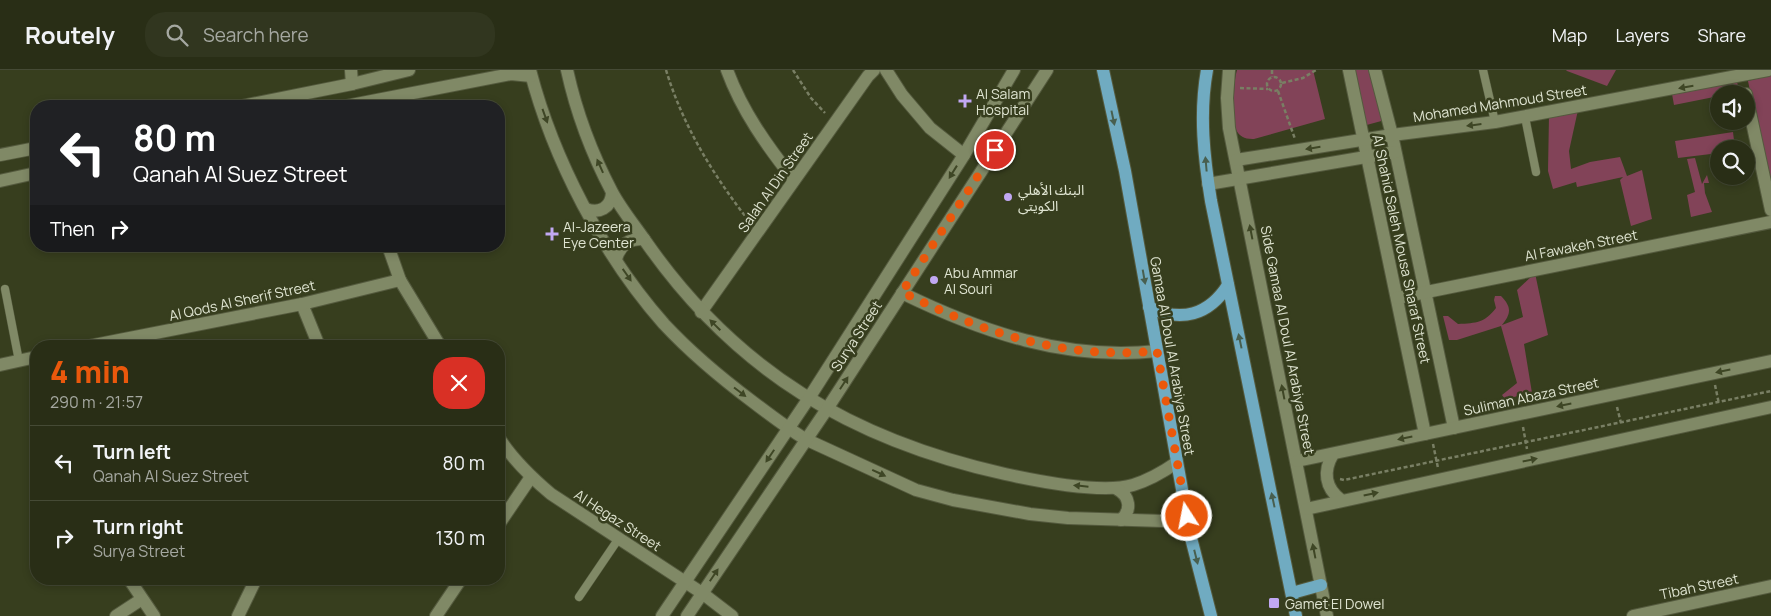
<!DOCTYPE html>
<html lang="en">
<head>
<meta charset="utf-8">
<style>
  :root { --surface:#292e16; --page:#31361f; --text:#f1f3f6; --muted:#a5a8a1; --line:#454a35; --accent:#ea580c }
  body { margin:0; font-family:Manrope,"Noto Sans Arabic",sans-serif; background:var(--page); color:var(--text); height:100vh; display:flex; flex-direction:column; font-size:19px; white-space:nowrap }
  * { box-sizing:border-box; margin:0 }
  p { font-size:16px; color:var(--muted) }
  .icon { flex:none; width:28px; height:28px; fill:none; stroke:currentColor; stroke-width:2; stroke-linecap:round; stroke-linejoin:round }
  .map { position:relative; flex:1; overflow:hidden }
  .drawer { position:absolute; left:30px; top:270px; width:475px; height:245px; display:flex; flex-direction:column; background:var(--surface); border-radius:20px; box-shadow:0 2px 8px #0003,0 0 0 1px var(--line) }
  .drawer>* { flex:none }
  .top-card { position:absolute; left:30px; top:30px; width:475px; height:152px; border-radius:20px; box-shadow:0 2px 8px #0003,0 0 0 1px var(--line); background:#202124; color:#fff; overflow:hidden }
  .buttons { position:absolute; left:1710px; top:15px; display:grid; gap:10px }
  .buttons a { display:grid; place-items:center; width:45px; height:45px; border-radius:50%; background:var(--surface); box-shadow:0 2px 8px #0003,0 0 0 1px var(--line); font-size:25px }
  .pin { position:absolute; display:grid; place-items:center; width:42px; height:42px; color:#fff; margin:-21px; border:2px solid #fff; border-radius:50%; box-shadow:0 1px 5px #0007 }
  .me { position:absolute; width:55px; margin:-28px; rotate:349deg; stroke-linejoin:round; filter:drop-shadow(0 0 4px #0008) }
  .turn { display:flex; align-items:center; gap:18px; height:105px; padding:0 20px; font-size:22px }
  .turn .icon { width:65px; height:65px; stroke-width:2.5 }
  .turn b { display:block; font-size:35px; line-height:42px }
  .then { display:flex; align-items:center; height:48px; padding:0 20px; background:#0003; gap:10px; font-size:19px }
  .round { display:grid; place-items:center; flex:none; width:52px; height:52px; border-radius:20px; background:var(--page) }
  .summary { display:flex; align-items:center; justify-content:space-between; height:85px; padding:0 20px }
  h1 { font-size:30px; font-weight:800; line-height:38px; color:var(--accent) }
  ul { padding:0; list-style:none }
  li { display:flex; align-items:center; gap:15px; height:75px; padding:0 20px; border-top:1px solid var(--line) }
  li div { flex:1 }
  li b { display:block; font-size:19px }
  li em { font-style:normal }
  header { display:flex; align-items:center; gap:30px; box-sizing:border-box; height:70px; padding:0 25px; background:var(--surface); border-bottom:1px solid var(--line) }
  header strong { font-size:24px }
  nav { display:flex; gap:28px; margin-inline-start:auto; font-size:18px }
  .search { width:350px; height:45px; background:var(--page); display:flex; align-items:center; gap:12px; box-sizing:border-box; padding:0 18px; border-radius:20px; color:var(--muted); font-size:19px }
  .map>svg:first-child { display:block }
  .green { fill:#824358 }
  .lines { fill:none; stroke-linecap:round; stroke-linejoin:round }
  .service-casing { stroke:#545a3e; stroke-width:9 }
  .minor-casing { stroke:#545a3e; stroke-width:14 }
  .tertiary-casing { stroke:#545a3e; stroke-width:14 }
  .primary-casing { stroke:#545a3e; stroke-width:14 }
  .path { stroke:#797f64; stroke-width:2.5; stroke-dasharray:4 2.5; stroke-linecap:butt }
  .service { stroke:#808966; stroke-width:8 }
  .minor { stroke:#808966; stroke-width:12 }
  .tertiary { stroke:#808966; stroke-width:12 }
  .primary { stroke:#70abc1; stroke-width:12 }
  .oneway { fill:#3e4625 }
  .oneway2 { fill:#485f4f }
  .route { stroke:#ea580c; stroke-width:9; stroke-dasharray:0 16.2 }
  .poi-dot { fill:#c1a8f3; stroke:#373e1e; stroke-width:2 }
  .labels { text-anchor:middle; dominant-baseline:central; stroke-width:5; stroke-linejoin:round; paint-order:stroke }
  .poi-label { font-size:14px; fill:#dfe4d1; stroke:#373e1e; text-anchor:start }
  .street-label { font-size:14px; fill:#dfe4d1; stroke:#373e1e }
</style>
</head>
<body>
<header>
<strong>Routely</strong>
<div class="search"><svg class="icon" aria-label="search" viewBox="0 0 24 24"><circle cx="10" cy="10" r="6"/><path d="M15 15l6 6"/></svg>Search here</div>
<nav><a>Map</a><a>Layers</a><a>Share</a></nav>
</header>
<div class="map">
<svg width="1771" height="546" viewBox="0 0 1771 546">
  <rect width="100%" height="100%" fill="#373e1e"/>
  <g class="green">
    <path d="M1237 0H1313L1325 49 1254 69C1231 70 1234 49 1234 33 1234 21 1234 11 1237 0Z"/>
    <polygon points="1351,0 1372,0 1385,50 1363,56"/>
    <polygon points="1566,0 1616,0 1607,16 1567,1"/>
    <polygon points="1771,5 1771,127 1748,11"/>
    <polygon points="1737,11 1739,24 1719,24 1719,26 1674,35 1672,24"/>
    <polygon points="1578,40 1569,81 1571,99 1590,92 1620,87 1627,106 1642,100 1652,149 1631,156 1620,110 1623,107 1577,117 1576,112 1553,119 1548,101 1549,45"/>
    <polygon points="1733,62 1735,79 1719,79 1719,83 1678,88 1675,71"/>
    <polygon points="1695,88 1702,114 1707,105 1709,113 1704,113 1705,123 1712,142 1691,147 1687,125 1695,122 1687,89"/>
    <path d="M1535 203 1548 265 1524 274 1532 323 1505 329 1502 325 1517 313 1501 256 1457 270H1449L1443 246H1448L1458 254C1477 253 1484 253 1496 238L1494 230 1495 226H1501C1512 237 1511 244 1502 255L1523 247 1517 220Z"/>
  </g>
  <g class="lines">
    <g class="service-casing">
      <g id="service">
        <polyline points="1483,0 1495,52"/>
        <polyline points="1525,47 1536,102"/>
        <polyline points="5,219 19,291"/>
        <polyline points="579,527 619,468"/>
      </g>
    </g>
    <g class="minor-casing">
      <g id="minor">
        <polyline points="351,0 352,14"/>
        <path d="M727 0C742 41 767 76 794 110"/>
        <polyline points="886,0 902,25 930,58 964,85"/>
        <polyline points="1229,0 1227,28 1229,58 1327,546"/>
        <polyline points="1349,0 1425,364"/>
        <polyline points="1375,0 1392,65 1454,358"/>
        <polyline points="1746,24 1771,140"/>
        <polyline points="1236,90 1392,65 1495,52 1768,0"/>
        <polyline points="1208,114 1395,82"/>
        <polyline points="388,176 400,210 440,276"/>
        <path d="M902 223C982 262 1066 291 1157 281"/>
        <polyline points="1397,228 1771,152"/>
        <polyline points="302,234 319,276"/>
        <polyline points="701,242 868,6 874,0"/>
        <polyline points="89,276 302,234 400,210"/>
        <polyline points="0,295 36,287"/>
        <path d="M499 368C513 390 531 407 551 424L702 523 732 546"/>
        <path d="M1333 384C1323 401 1325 418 1341 430"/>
        <polyline points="1297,391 1771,291"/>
        <polyline points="1306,439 1771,337"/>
        <polyline points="499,454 531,407"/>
        <polyline points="129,509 154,546"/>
        <polyline points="116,546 142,529"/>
        <polyline points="238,546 256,509"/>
        <polyline points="436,546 461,509"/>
        <polyline points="1633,546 1771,516"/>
      </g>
    </g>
    <g class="tertiary-casing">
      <g id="tertiary">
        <path d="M530 0C553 89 603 185 664 254 691 283 721 308 753 332 770 345 787 358 805 369L916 420 953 430 1030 444 1068 448 1164 451 1182 458 1190 464"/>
        <path d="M567 0C576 41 592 84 612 122 621 139 635 156 646 172 736 301 852 370 1005 404 1037 411 1102 424 1133 415 1149 410 1163 402 1176 393"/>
        <polyline points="242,36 352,14 409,0"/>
        <polyline points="346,36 511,4 531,6"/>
        <polyline points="0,85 36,78"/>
        <polyline points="0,111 36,103"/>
        <path d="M586 139C599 144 611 138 612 123"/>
        <path d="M616 189C620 175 629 168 644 169"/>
        <path d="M1117 419C1130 426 1132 440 1121 450"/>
        <polyline points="662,546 809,328 964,85 1014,0"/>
        <polyline points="687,546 827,339 1047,0"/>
      </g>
    </g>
    <g class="primary-casing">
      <g id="primary">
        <polyline points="1103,0 1125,101 1190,464 1211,546"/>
        <path d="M1207 0C1199 44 1204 88 1211 131L1296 546"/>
        <path d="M1149 237C1181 253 1209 245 1228 215"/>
        <polyline points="1292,523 1321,515"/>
      </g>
    </g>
    <g class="path">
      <path d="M666 0C683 56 713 105 749 151"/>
      <polyline points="793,0 811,28 825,43"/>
      <polyline points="1272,0 1272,7"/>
      <circle cx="1274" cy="14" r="7"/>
      <polyline points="1282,13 1303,8 1316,0"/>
      <polyline points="1240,18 1268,19"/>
      <polyline points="1278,21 1295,69"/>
      <polyline points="1715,315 1719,334"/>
      <polyline points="1617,337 1621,353"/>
      <polyline points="1523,357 1527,379"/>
      <polyline points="1433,374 1438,398"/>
      <polyline points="1340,409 1344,410 1771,321"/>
    </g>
    <use href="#service" class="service"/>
    <use href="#minor" class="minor"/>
    <use href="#tertiary" class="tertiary"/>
    <use href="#primary" class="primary"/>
  </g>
  <defs><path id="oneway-solid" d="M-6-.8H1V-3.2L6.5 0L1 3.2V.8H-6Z" transform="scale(1.25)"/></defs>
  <g class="oneway">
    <use href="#oneway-solid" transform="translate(1686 17) rotate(170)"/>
    <use href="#oneway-solid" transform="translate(545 46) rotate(70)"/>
    <use href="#oneway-solid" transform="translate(1474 55) rotate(173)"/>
    <use href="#oneway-solid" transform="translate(1313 78) rotate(171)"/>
    <use href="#oneway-solid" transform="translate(600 96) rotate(-114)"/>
    <use href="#oneway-solid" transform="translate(953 102) rotate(122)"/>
    <use href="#oneway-solid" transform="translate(1251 162) rotate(-101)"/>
    <use href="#oneway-solid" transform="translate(627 205) rotate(55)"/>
    <use href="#oneway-solid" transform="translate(715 255) rotate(-135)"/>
    <use href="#oneway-solid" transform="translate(1723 301) rotate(168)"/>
    <use href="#oneway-solid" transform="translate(844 313) rotate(-57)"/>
    <use href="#oneway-solid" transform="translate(740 322) rotate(37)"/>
    <use href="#oneway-solid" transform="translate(1283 322) rotate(-101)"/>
    <use href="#oneway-solid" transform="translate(1564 335) rotate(168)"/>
    <use href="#oneway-solid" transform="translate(1405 368) rotate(168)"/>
    <use href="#oneway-solid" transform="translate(770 386) rotate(124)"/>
    <use href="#oneway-solid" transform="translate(1530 390) rotate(-12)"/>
    <use href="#oneway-solid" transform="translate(879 403) rotate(25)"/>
    <use href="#oneway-solid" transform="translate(1081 416) rotate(-174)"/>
    <use href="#oneway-solid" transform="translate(1371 424) rotate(-12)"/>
    <use href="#oneway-solid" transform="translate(1314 481) rotate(-101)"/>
    <use href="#oneway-solid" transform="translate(714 505) rotate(-56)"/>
  </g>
  <g class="oneway2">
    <use href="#oneway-solid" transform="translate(1113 48) rotate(78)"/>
    <use href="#oneway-solid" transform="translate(1206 94) rotate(-95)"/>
    <use href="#oneway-solid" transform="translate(1144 207) rotate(80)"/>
    <use href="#oneway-solid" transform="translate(1240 271) rotate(-102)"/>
    <use href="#oneway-solid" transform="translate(1273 430) rotate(-102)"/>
    <use href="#oneway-solid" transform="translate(1196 487) rotate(76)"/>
  </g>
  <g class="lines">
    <path class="route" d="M995 80 902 222C983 263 1065 290 1157 281L1187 446"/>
  </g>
  <g class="poi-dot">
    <path d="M962.5 23.5h5v5h5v5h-5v5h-5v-5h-5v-5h5z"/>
    <circle cx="1008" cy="127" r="5"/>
    <path d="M549.5 156.5h5v5h5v5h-5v5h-5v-5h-5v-5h5z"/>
    <circle cx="934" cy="210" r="5"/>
    <rect x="1268" y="527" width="12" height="12" rx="2.5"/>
  </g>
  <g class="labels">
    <g class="poi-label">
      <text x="976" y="23">Al Salam<tspan x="976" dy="16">Hospital</tspan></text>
      <text x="1018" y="119">البنك الأهلي<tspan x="1018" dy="16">الكويتى</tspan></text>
      <text x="563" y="156">Al-Jazeera<tspan x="563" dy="16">Eye Center</tspan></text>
      <text x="944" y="202">Abu Ammar<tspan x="944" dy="16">Al Souri</tspan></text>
      <text x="1285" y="533">Gamet El Dowel</text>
    </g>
    <g class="street-label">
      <text transform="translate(1500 33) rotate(-9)">Mohamed Mahmoud Street</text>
      <text transform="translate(775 112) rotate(-55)">Salah Al Din Street</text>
      <text transform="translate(1581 175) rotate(-11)">Al Fawakeh Street</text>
      <text transform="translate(1402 179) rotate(78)">Al Shahid Saleh Mousa Sharaf Street</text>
      <text transform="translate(242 230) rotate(-12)">Al Qods Al Sherif Street</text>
      <text transform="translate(856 266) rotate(-57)">Surya Street</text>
      <text transform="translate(1288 270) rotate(79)">Side Gamaa Al Doul Al Arabiya Street</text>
      <text transform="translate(1173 286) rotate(80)">Gamaa Al Doul Al Arabiya Street</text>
      <text transform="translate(1531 326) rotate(-12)">Suliman Abaza Street</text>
      <text transform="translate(618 450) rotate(33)">Al Hegaz Street</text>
      <text transform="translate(1699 516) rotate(-12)">Tibah Street</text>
    </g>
  </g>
</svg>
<div class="buttons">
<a><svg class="icon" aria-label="sound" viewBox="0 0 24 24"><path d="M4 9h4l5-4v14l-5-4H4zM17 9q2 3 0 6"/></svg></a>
<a><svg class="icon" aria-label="search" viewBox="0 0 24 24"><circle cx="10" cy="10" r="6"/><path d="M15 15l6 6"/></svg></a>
</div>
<div class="pin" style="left:995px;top:80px;background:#d93025"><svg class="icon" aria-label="arrive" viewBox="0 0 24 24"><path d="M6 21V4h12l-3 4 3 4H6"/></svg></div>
<svg class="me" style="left:1187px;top:446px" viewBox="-20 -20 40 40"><circle r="17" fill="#ea580c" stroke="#fff" stroke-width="3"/><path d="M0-11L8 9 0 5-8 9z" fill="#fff"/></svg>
<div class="top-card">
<div class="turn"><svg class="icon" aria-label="left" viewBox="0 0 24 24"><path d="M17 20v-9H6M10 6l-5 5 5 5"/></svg><div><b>80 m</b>Qanah Al Suez Street</div></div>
<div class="then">Then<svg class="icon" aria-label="right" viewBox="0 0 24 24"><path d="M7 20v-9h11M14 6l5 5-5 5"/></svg></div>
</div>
<section class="drawer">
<div class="summary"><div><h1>4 min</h1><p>290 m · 21:57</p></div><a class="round" style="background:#d93025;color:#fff"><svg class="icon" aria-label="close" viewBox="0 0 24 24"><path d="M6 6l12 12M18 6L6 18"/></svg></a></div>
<ul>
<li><svg class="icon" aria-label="left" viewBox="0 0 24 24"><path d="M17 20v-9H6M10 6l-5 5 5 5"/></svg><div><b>Turn left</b><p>Qanah Al Suez Street</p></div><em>80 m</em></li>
<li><svg class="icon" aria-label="right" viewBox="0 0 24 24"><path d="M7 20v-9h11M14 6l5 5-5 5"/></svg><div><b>Turn right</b><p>Surya Street</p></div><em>130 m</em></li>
</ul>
</section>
</div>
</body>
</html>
